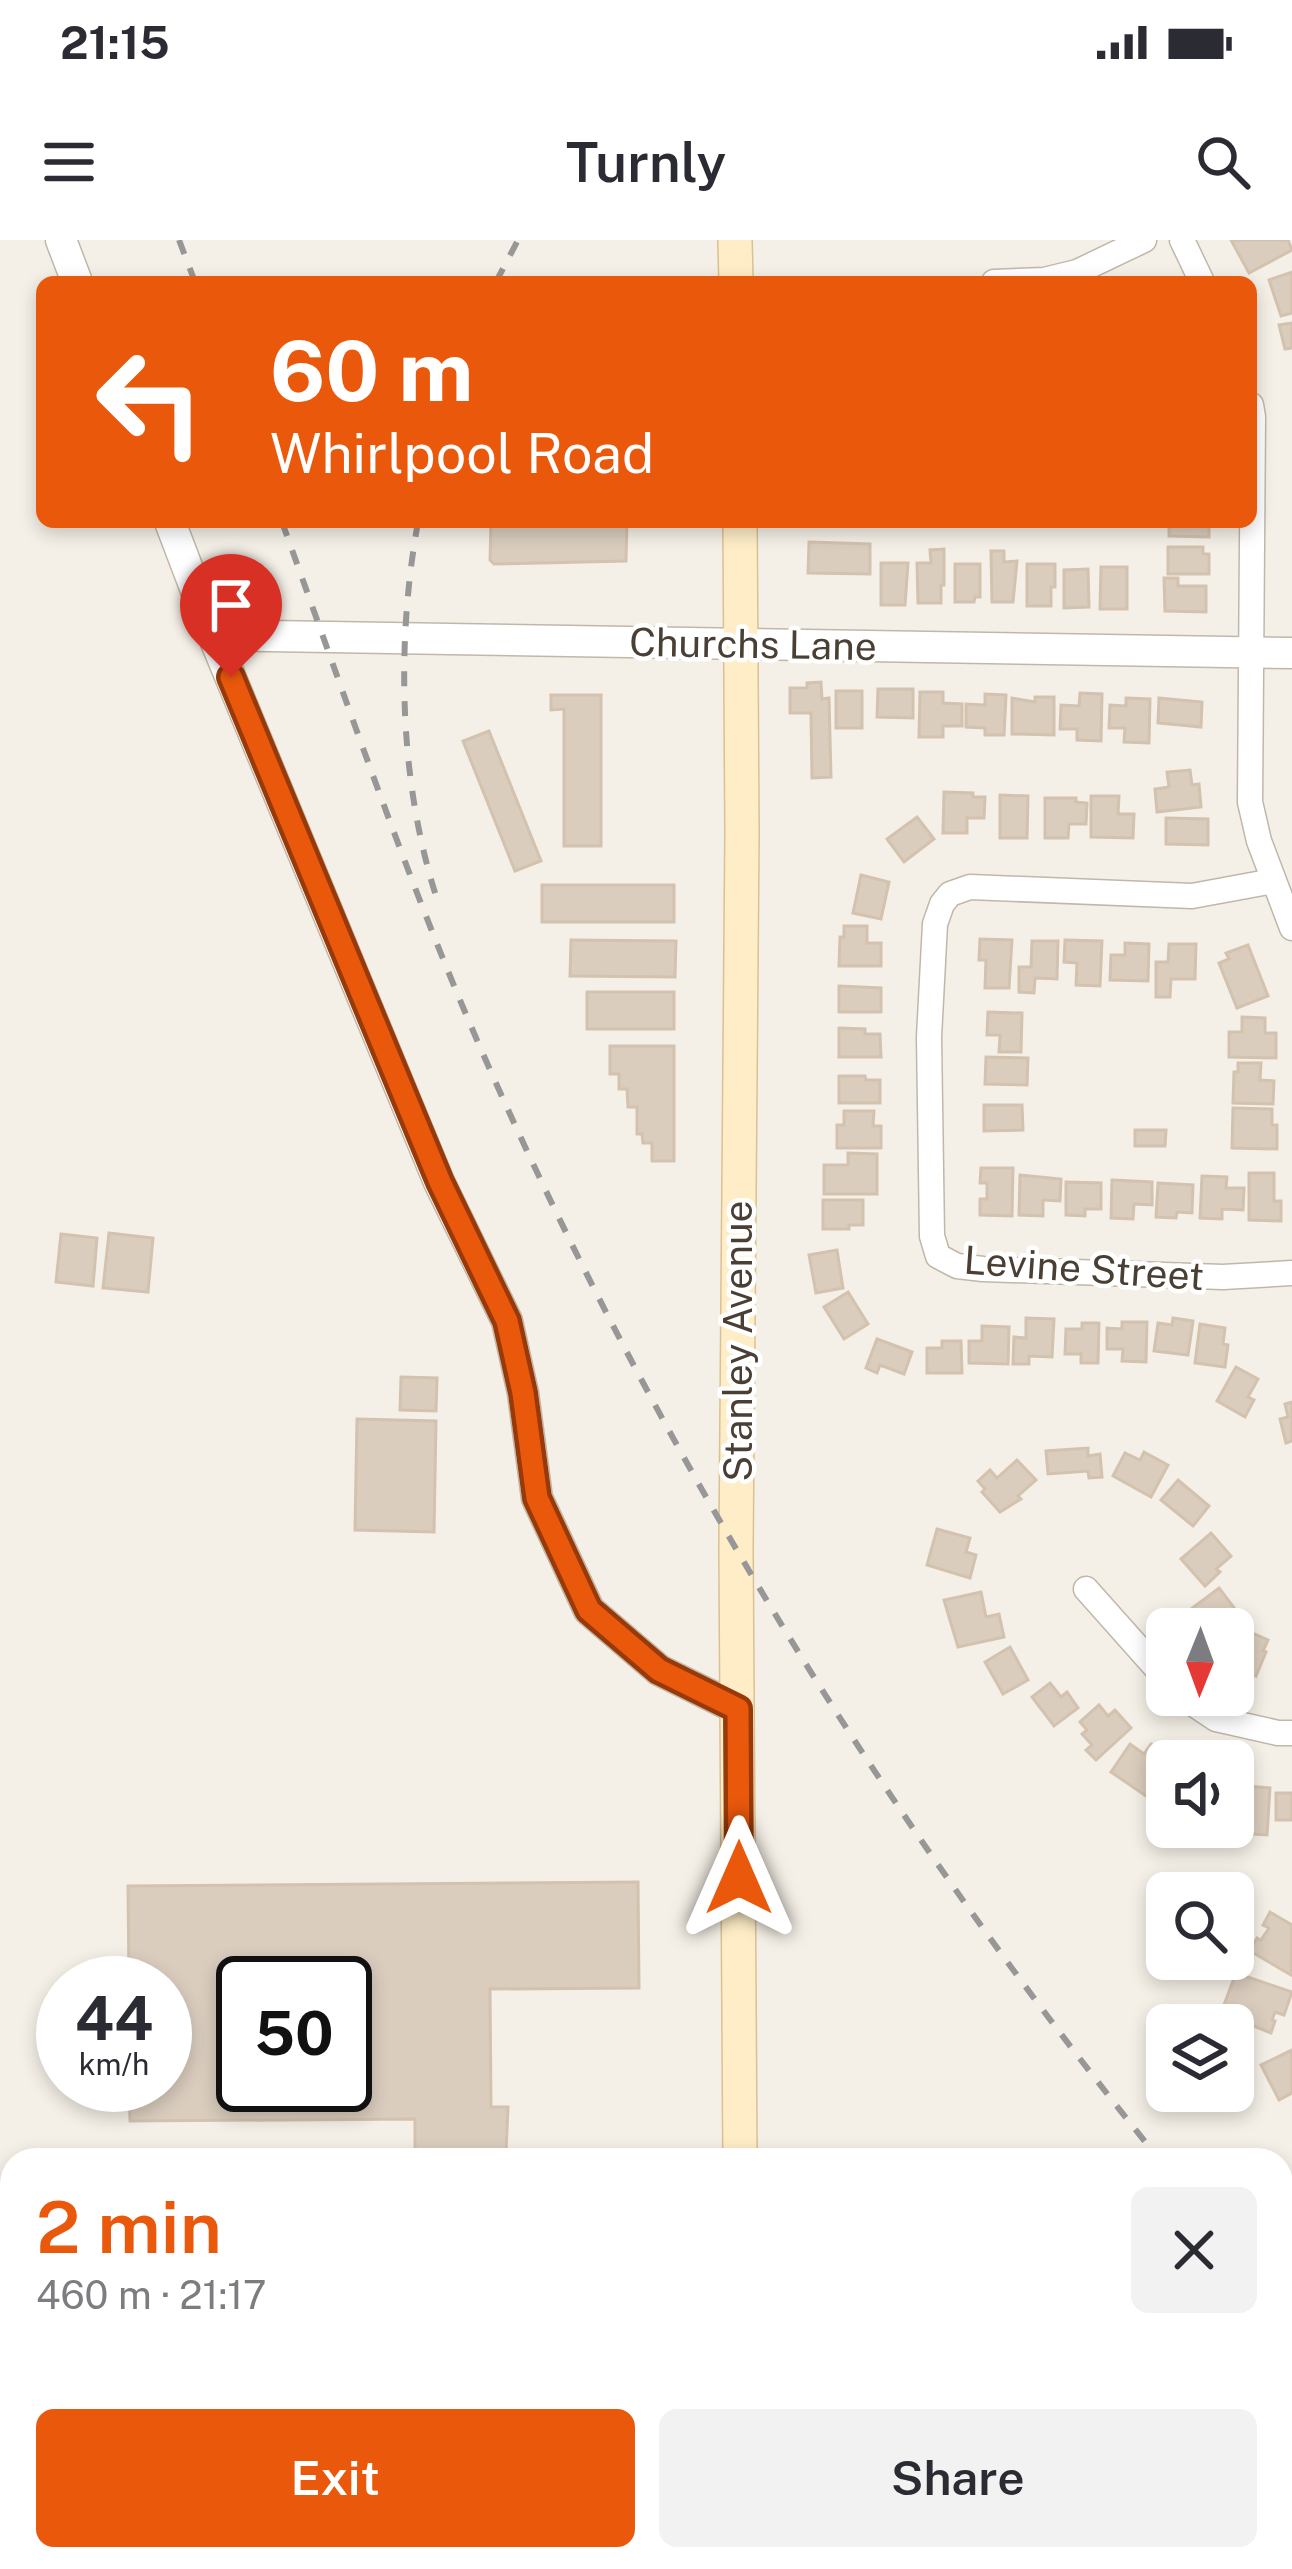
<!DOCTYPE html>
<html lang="en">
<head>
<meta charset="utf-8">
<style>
  :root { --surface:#fff; --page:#f2f2f3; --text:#2b2b33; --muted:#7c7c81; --accent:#ea580c }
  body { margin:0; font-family:"Public Sans",sans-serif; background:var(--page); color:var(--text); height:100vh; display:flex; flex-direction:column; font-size:45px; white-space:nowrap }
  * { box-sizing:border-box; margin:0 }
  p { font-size:39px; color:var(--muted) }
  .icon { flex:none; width:66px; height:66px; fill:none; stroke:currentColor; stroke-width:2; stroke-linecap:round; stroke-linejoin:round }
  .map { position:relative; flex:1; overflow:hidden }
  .details { position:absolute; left:0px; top:1908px; width:1293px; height:423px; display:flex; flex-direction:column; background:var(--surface); border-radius:36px 36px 0 0; box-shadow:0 6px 18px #0003 }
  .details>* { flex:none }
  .hud { position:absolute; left:36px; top:36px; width:1221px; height:252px; border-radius:18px; box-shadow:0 6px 18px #0003; background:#ea580c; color:#fff; overflow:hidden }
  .needle { width:78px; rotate:181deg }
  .tools { position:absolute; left:1146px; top:1368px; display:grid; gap:24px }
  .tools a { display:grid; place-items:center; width:108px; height:108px; border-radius:18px; background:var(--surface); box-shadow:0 6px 18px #0003; font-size:60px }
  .speed { position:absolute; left:36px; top:1716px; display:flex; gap:24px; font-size:60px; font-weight:700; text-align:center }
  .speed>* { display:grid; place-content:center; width:156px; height:156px; border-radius:50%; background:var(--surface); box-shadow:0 6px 18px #0003; line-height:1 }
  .speed small { font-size:30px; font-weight:400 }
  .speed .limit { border:6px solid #111; border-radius:18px; background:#fff; color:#111 }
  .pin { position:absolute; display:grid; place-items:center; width:102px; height:102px; color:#fff; margin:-123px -51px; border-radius:50% 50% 50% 0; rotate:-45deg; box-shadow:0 0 12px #0007 }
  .pin .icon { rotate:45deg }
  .me { position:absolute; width:132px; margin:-66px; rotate:0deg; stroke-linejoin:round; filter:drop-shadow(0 0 9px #0008) }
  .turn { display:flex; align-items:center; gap:42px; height:252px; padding:0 36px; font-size:54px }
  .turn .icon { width:156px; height:156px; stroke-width:2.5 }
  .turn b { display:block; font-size:84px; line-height:102px }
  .round { display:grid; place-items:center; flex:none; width:126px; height:126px; border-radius:18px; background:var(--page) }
  .head { display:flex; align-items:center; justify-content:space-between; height:204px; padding:0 36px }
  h1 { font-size:72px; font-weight:600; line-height:90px; color:var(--accent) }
  .action { display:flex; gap:24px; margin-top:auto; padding:24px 36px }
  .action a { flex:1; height:138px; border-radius:18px; background:var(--accent); color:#fff; font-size:48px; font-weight:600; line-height:138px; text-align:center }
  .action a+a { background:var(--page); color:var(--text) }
  .status { display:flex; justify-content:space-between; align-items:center; height:84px; padding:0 60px; background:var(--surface); direction:ltr }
  .status svg { height:33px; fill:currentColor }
  header { display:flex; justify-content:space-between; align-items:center; height:156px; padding:0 36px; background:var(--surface); font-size:54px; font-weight:600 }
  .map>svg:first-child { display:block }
  .building { fill:#dacdbe; stroke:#d3c2ae; stroke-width:3; fill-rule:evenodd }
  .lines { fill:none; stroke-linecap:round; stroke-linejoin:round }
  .minor-casing { stroke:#c1b7a9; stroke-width:27 }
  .tertiary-casing { stroke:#c1b7a9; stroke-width:33 }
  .secondary-casing { stroke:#d9c193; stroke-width:36 }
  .minor { stroke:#fff; stroke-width:24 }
  .tertiary { stroke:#fff; stroke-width:30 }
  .secondary { stroke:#ffedc7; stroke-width:33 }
  .rail { stroke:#979797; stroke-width:6; stroke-dasharray:15 15; stroke-linecap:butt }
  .route-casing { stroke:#983908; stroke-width:30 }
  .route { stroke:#ea580c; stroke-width:21 }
  .labels { text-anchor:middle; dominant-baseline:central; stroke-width:9; stroke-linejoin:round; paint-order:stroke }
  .street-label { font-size:39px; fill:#493f35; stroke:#fff }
</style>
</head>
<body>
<div class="status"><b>21:15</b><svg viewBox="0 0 49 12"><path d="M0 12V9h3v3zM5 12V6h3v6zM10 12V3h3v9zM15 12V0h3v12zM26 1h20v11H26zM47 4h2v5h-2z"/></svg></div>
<header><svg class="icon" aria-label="menu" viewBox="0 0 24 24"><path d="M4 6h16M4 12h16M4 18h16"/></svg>Turnly<svg class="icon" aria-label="search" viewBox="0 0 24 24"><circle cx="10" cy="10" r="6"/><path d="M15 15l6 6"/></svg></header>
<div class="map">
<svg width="1292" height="2329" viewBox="0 0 1292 2329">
  <rect width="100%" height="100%" fill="#f5f0e7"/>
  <g class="building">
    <polygon points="1231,0 1288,0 1292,10 1249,33"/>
    <polygon points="1292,32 1292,73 1281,76 1269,40"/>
    <polygon points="1292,83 1292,108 1285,109 1279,85"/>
    <polygon points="491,282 627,282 626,321 494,324 490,320"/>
    <polygon points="1169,282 1209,282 1209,297 1169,296"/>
    <polygon points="809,302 870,304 870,334 808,333"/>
    <polygon points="1168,307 1203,307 1203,314 1209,314 1209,334 1168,334"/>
    <polygon points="944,309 944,345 941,345 941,363 918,363 917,323 931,323 930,310"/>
    <polygon points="991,311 1004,311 1004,322 1017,321 1013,362 992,362"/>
    <polygon points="881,323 908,323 905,365 881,365"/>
    <polygon points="955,324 980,324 980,357 975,357 974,362 955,362"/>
    <polygon points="1027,324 1055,324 1055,347 1051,347 1051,366 1027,366"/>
    <polygon points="1101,327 1127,327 1127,369 1100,369"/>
    <polygon points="1088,329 1089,367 1064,368 1064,330"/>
    <polygon points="1164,338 1178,338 1178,346 1206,346 1206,372 1165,371"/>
    <polygon points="821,442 822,459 829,458 831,537 812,538 811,473 790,473 790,448 807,448 807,443"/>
    <polygon points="878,449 913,449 913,478 877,477"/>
    <rect x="836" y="451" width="26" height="37"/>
    <polygon points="920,452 943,452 943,463 962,464 962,486 943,486 943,497 919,497"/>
    <polygon points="1080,453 1102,454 1101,501 1077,500 1077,489 1060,489 1061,465 1079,466"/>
    <polygon points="985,454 1006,455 1004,495 985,495 985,488 966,487 966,464 985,465"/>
    <polygon points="551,455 601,455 601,606 564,606 564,469 551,470"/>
    <polygon points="1035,457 1054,457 1054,495 1012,494 1012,458 1035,462"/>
    <polygon points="1126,458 1150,459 1149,503 1124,502 1125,488 1109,488 1110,465 1126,466"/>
    <polygon points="1159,458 1202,462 1201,487 1158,483"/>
    <polygon points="489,491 541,621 515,631 463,501"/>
    <polygon points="1190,530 1192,545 1199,544 1201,567 1157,572 1155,549 1169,547 1167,532"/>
    <polygon points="944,552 973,553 973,557 985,557 984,578 967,578 967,593 943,593"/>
    <polygon points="1000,555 1028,556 1027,598 1000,598"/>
    <polygon points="1091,556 1119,556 1118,574 1134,574 1133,598 1091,597"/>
    <polygon points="1045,558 1076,558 1076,562 1087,563 1086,584 1069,584 1068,598 1045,598"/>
    <polygon points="917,577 934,599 904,622 887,599"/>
    <polygon points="1166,578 1208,579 1208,605 1166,604"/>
    <polygon points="861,635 889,642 881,679 853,673"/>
    <rect x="542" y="645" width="132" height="37"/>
    <polygon points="844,686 867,686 867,703 881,703 881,726 839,726 840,697 844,697"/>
    <polygon points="980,699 1012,700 1009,748 985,748 986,720 979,720"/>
    <polygon points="571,700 676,701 675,737 570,736"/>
    <polygon points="1065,700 1102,701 1100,746 1076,745 1077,723 1064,722"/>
    <polygon points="1032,701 1058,701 1057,739 1035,738 1034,753 1019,752 1019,727 1031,727"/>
    <polygon points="1125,703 1149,704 1148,741 1110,740 1111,715 1125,715"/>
    <polygon points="1169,704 1196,704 1195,739 1171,739 1170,757 1156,757 1156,722 1168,722"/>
    <polygon points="1248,705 1268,756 1237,768 1219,723 1229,719 1226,713"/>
    <polygon points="839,746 881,748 881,772 839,772"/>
    <rect x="587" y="752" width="87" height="37"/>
    <polygon points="988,772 1022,773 1021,812 999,812 1000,795 987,795"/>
    <polygon points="1242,777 1265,778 1265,793 1276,793 1276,818 1229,817 1229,792 1242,792"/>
    <polygon points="839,788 865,789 865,794 880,794 881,817 839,817"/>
    <polygon points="610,806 674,806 674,921 652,921 652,903 643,903 642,894 637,894 637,867 628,867 627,849 619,849 619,834 610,834"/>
    <polygon points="986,817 1028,818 1027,845 985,844"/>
    <polygon points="1238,823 1261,823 1260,840 1274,841 1273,864 1233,863 1234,832 1238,832"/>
    <polygon points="839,836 865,836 866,840 880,840 880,863 839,863"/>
    <polygon points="984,865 1022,865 1023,890 984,891"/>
    <polygon points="1233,868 1272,869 1272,885 1277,885 1277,909 1232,908"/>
    <polygon points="844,871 874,871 873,886 881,886 881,908 837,908 837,885 844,885"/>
    <polygon points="1135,890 1166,890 1165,906 1135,906"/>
    <polygon points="848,913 877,914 877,954 824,954 824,925 848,925"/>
    <polygon points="981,928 1013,928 1012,976 980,975 980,959 987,959 987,943 980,943"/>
    <polygon points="1249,933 1274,933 1274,961 1281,961 1281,981 1249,980"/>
    <polygon points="1020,935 1061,939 1060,961 1043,960 1043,976 1019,975"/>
    <polygon points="1202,936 1227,937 1226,948 1244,948 1243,970 1222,969 1222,979 1200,978"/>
    <polygon points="1112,940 1152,942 1152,965 1134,964 1133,979 1111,978"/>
    <polygon points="1066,942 1101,943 1101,969 1085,969 1085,976 1066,975"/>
    <polygon points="1158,943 1193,945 1192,973 1177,972 1176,978 1156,977"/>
    <polygon points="823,960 863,960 863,985 849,985 849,989 823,989"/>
    <polygon points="109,993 153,998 148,1052 103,1048"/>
    <polygon points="61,994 97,998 93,1046 56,1042"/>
    <polygon points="837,1010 843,1048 816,1053 809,1015"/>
    <polygon points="848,1052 868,1084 844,1099 824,1067"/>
    <polygon points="1026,1078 1054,1079 1052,1117 1029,1116 1029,1124 1013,1124 1014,1097 1026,1098"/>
    <polygon points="1173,1078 1193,1081 1188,1115 1154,1111 1158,1083 1172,1085"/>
    <polygon points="1122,1082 1147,1082 1146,1122 1122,1121 1123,1109 1107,1109 1107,1088 1122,1089"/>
    <polygon points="1082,1083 1099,1083 1098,1123 1081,1123 1081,1114 1065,1114 1066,1089 1082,1089"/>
    <polygon points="1200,1084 1225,1088 1223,1104 1228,1105 1225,1127 1195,1123"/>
    <polygon points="982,1086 1009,1087 1008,1124 969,1123 969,1101 982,1101"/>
    <polygon points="877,1099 912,1112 904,1134 880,1125 877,1133 866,1128"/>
    <polygon points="942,1101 961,1101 962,1133 927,1133 927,1108 942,1108"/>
    <polygon points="1236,1127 1258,1139 1248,1157 1254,1160 1245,1177 1217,1161"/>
    <polygon points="401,1137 437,1138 436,1171 400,1170"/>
    <polygon points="1292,1162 1292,1201 1286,1203 1280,1179 1288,1177 1285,1164"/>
    <polygon points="357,1179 436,1181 434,1292 355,1290"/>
    <polygon points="1088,1208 1088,1216 1100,1214 1102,1237 1089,1238 1088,1231 1048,1234 1046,1211"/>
    <polygon points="1144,1212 1168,1225 1151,1257 1113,1236 1125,1213 1140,1220"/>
    <polygon points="1017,1220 1036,1240 1018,1256 1021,1259 1000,1272 982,1252 985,1249 978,1241 990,1230 997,1238"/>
    <polygon points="1178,1240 1209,1266 1193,1286 1161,1260"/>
    <polygon points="937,1289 970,1298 966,1312 976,1315 970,1338 927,1325"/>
    <polygon points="1211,1293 1231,1316 1216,1329 1220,1332 1205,1346 1181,1319"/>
    <polygon points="1219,1348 1238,1373 1219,1388 1214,1382 1200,1389 1187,1372"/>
    <polygon points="981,1352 986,1377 999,1374 1004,1397 958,1407 944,1360"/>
    <polygon points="1250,1392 1268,1400 1263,1411 1266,1412 1256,1436 1233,1427 1233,1398 1245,1403"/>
    <polygon points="1010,1407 1028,1440 1003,1454 985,1422"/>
    <polygon points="1050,1443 1061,1457 1067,1452 1078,1468 1054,1486 1032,1457"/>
    <polygon points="1099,1465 1108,1476 1115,1470 1131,1488 1096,1520 1086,1510 1092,1505 1082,1494 1087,1490 1080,1482"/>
    <polygon points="1130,1504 1144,1514 1151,1504 1172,1518 1146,1556 1111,1532"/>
    <polygon points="1245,1546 1270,1548 1267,1595 1220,1592 1220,1587 1233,1587 1233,1550 1245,1550"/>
    <rect x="1276" y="1553" width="16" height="27"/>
    <path d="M638 1642 639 1748 490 1749 491 1867H508L506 1913H510V1920L415 1918V1879L130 1881 129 1845H165V1743H129L128 1646ZM243 1743H345V1845H243Z"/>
    <polygon points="1270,1672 1292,1685 1291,1735 1250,1711 1257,1698 1261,1700 1269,1688 1263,1685"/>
    <polygon points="1236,1733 1292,1752 1284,1775 1275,1772 1272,1780 1275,1781 1271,1793 1221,1773"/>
    <polygon points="1292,1810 1292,1853 1279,1860 1261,1825"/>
  </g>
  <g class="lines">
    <g class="minor-casing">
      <g id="minor">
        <polyline points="1182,0 1202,42"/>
        <polyline points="994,42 1044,40 1077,32 1144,0"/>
        <polyline points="1251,165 1253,177 1250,562 1259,601 1292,688"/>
        <polyline points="1273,641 1192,656 970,647 950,654 942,664 935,684 929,797 932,996 938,1016 957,1026 983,1029 1223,1037 1292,1033"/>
        <polyline points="1086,1349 1167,1440"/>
        <polyline points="1180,1455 1216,1479 1278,1493 1292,1493"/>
      </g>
    </g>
    <g class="tertiary-casing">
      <g id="tertiary">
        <polyline points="61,0 77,42"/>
        <polyline points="170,282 213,395 439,942 507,1081 523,1153 537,1258 589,1370 659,1430 738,1469"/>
        <polyline points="213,395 1292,413"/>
      </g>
    </g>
    <g class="secondary-casing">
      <g id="secondary">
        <polyline points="735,0 736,42"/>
        <polyline points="740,282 742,593 736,1309 740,1920"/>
        <polyline points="742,2319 743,2329"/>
      </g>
    </g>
    <use href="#minor" class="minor"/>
    <use href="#tertiary" class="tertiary"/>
    <use href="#secondary" class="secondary"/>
    <g class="rail">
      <polyline points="179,0 195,42"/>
      <polyline points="496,42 518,0"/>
      <path d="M282 282C351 473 416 667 500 852 672 1234 896 1595 1160 1920"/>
      <path d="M418 282C396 403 399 539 436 656"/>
      <polyline points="1281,2084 1292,2097"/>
    </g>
  </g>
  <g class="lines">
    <g class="route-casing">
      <polyline id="route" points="231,437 440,942 507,1081 523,1153 537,1258 589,1370 659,1430 738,1469 739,1638"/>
    </g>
    <use href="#route" class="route"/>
  </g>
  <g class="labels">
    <g class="street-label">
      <text transform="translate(753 404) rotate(1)">Churchs Lane</text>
      <text transform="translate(1084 1028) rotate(4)">Levine Street</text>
      <text transform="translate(738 1101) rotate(-90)">Stanley Avenue</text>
    </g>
  </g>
</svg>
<div class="tools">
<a><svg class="needle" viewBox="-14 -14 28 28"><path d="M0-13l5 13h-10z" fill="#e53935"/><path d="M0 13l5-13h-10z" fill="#7c7c81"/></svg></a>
<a><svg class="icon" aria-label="sound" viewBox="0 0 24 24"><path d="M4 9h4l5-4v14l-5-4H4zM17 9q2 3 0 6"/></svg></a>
<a><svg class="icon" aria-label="search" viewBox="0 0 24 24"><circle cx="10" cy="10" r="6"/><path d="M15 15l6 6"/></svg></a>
<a><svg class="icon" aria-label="layers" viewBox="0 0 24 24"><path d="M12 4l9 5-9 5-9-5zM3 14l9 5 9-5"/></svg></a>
</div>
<div class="speed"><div>44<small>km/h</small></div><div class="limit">50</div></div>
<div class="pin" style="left:231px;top:437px;background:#d93025"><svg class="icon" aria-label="arrive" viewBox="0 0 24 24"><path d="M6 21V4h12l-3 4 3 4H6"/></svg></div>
<svg class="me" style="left:739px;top:1638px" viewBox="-20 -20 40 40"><path d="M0-17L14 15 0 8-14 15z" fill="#ea580c" stroke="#fff" stroke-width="4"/></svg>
<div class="hud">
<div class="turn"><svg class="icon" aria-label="left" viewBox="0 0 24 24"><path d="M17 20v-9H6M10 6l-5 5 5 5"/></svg><div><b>60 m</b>Whirlpool Road</div></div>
</div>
<section class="details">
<div class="head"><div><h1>2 min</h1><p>460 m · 21:17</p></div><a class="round"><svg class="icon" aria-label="close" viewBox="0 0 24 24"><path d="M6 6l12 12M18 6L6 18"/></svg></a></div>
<div class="action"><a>Exit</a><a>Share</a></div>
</section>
</div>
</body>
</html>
